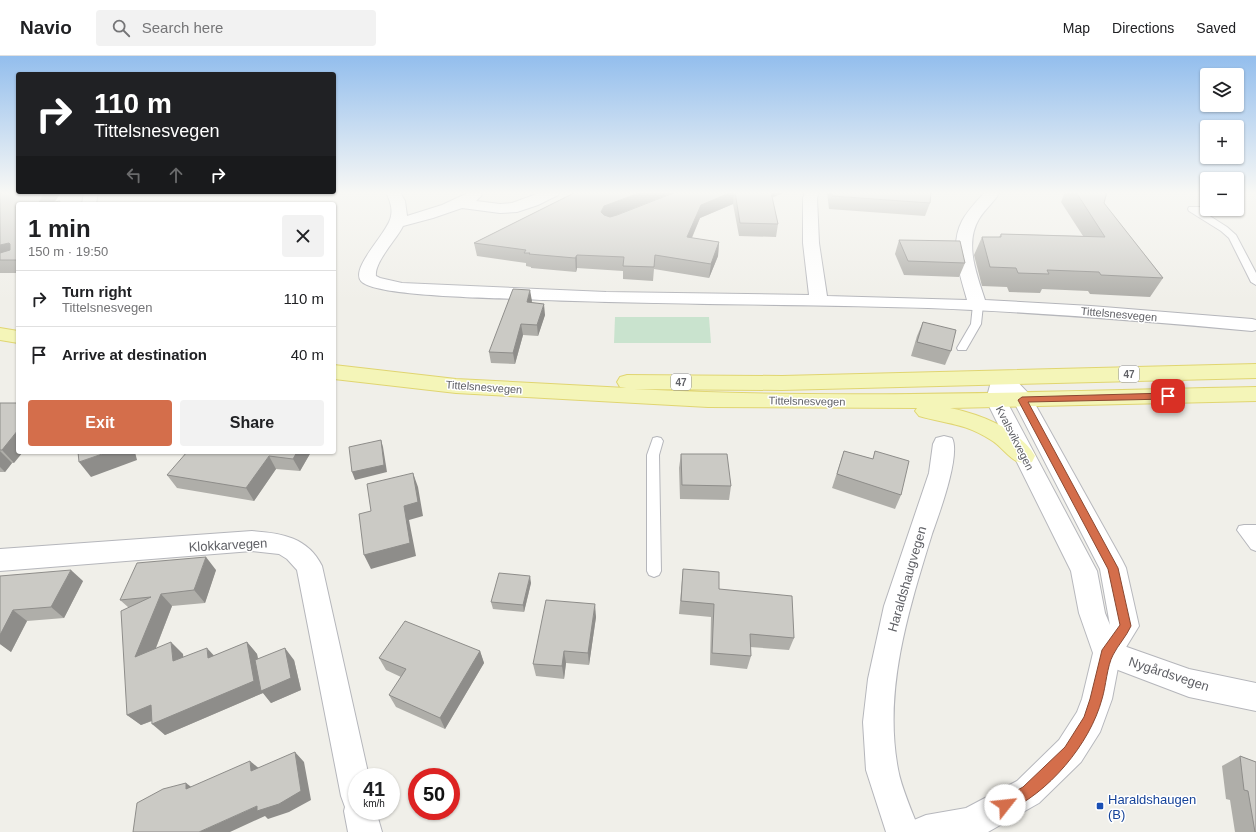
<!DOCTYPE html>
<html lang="en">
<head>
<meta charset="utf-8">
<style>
  :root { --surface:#fff; --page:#f2f2f2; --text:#202124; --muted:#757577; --line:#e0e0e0; --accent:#d46e4b }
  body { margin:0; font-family:Arial,sans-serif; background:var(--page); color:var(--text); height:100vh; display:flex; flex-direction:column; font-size:15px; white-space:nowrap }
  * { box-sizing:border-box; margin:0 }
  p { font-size:13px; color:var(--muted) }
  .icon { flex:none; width:22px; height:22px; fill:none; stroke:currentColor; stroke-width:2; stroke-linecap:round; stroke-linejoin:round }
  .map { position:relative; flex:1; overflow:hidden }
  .panel { position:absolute; left:16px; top:146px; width:320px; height:252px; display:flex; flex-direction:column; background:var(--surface); border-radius:4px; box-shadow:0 1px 3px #0004 }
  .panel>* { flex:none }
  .hud { position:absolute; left:16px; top:16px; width:320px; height:122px; border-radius:4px; box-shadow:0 1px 3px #0004; background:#202124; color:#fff; overflow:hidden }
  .tools { position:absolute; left:1200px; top:12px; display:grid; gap:8px }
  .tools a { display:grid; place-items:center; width:44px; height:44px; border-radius:4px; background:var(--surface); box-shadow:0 1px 3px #0004; font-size:20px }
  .speed { position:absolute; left:348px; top:712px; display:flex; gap:8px; font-size:20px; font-weight:700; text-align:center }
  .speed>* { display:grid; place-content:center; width:52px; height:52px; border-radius:50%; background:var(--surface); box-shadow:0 1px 3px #0004; line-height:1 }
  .speed small { font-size:10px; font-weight:400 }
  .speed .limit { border:6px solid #d22; background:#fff; color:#111 }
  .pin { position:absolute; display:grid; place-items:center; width:34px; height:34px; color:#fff; margin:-17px; border-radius:8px; box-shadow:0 2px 6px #0006 }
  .me { position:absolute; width:44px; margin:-22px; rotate:61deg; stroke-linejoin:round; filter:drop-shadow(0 0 3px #0008) }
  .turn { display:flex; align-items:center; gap:14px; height:84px; padding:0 12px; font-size:18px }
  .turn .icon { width:52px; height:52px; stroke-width:2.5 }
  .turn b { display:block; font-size:28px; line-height:34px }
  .lanes { display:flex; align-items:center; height:38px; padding:0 12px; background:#0003; justify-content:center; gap:20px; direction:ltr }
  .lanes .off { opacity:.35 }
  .round { display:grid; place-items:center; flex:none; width:42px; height:42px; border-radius:4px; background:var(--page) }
  .overview { display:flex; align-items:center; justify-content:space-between; height:68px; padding:0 12px }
  h1 { font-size:24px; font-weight:700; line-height:30px }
  .button { display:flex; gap:8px; margin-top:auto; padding:8px 12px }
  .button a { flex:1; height:46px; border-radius:4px; background:var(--accent); color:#fff; font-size:16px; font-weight:700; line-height:46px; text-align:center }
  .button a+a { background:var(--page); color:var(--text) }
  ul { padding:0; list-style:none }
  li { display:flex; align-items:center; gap:12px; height:56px; padding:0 12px; border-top:1px solid var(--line) }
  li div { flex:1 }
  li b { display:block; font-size:15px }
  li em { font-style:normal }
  header { display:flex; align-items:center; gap:24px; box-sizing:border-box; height:56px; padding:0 20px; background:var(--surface); border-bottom:1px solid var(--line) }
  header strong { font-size:19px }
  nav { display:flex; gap:22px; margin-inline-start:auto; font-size:14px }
  .search { width:280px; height:36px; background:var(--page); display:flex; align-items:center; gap:10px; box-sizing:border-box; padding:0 14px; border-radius:4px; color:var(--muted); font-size:15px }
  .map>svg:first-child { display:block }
  .green { fill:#c9e3ce }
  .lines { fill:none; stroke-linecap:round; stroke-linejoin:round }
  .lane-casing { stroke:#b5b6bb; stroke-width:2 }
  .street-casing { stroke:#b5b6bb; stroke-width:2 }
  .secondary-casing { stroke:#b7b8bd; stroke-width:2 }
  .primary-casing { stroke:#e0d571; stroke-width:2 }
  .lane { fill:#fff; fill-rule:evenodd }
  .street { fill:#fff; fill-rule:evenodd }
  .secondary { fill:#fff; fill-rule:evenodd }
  .primary { fill:#f4f5b8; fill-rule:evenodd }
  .wall { fill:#afaea9 }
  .shaded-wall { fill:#8e8d8a }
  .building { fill:#cbcac5; stroke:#8e8d8a }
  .route { fill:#d46e4b; stroke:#8a4831 }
  .transit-dot { fill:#1a4fb4; stroke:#fff; stroke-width:1.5 }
  .labels { text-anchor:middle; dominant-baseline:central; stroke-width:3; stroke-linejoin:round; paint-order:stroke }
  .shield { fill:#fff; stroke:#909094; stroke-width:1 }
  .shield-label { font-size:10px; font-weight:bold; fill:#606166 }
  .street-label { font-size:11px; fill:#606166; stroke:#fff }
  .near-street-label { font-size:13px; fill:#606166; stroke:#fff }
  .near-transit-label { font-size:13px; fill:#164399; stroke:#fff; text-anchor:start }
</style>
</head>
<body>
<header>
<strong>Navio</strong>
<div class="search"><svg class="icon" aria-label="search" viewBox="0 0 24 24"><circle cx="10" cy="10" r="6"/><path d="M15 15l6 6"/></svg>Search here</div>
<nav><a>Map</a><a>Directions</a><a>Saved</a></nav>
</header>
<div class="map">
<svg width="1256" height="776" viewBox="0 0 1256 776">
  <rect width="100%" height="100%" fill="#f0efe9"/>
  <polygon class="green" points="615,261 709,261 711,287 614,287"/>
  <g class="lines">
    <g class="lane-casing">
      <g id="lane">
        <polygon points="1189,151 1207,151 1207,153 1215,153 1211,155 1202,155 1227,171 1236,179 1256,217 1256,229 1251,226 1229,182 1221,175 1189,155 1188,153"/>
        <polygon points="978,246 983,249 981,268 966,294 958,294 957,292 971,268 973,249"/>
        <polygon points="657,381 661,382 663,385 659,399 661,515 659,519 654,521 649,519 647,515 647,399 653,382"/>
        <polygon points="1244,469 1256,469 1256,495 1251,493 1237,474 1239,470"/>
      </g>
    </g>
    <g class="street-casing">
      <g id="street">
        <polygon points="84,136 98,136 96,148 82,148"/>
        <path d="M386 136H400L405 145 407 160 442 149 470 136H480L482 139 476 145 500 148 512 147 542 136H560L558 139 538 149 517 156 500 157 462 152 433 162 403 170C397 183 374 206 376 220L380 222 402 227 606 236 809 239 803 187V142L805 136H819L817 142 819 187 827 240 967 244C960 218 949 190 962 165 968 154 977 145 985 136H1000C995 145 985 153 979 163 964 188 977 219 985 244L1091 250 1252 263 1256 264V274L1252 275C1144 265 1036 256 928 252 800 248 671 249 543 244 515 242 375 242 361 225 350 211 389 176 391 160 393 151 389 143 386 136Z"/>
        <path d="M944 380 952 382C961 399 939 458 932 478 909 553 883 634 898 713 901 731 913 758 920 776H886L866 714 863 666 868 623 884 550 929 417 933 388 936 382Z"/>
        <path d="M252 475C281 477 308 481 322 510L369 721H357V755H376L382 776H348L344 755 345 751 341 740 297 514 287 503 279 498 252 495 0 515V493Z"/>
        <polygon points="1107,584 1189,613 1256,627 1256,655 1189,641 1097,606 1093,597 1097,588"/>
      </g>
    </g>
    <g class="secondary-casing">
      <path id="secondary" d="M1002 315 1009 317 1030 339 1122 504 1126 512 1139 570 1120 601 1112 643 1100 676 1081 706 1039 747 988 776H909L914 764 926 759 966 752 1017 725 1059 684 1077 656 1082 643 1093 597 1079 557 1071 515 986 344 992 322 995 317ZM1007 340 1015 348 1100 513 1110 569 1105 557 1097 515 1006 344Z"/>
    </g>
    <g class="primary-casing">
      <g id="primary">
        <polygon points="0,272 18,275 18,287 0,284"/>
        <path d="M1256 308V322L782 334 634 333C841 344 1049 335 1256 331V345L950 352C979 358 1020 373 1035 400L1032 406C1013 412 1006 393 991 384 965 367 947 368 919 360L915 355 917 352 708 351 456 337 334 323V309L456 323 626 332 620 331 617 326 620 321 627 319 782 320Z"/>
      </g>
    </g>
    <use href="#lane" class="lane"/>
    <use href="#street" class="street"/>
    <use href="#secondary" class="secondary"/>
    <use href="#primary" class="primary"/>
  </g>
  <g class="wall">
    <polygon points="0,136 61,136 55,146 62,148 18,148 18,217 0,217"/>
    <polygon points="576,136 675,136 612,160 617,159 676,136 785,136 772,141 778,168 776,181 739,180 733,148 700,162 692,182 719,186 718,200 709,222 654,213 653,225 623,223 623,215 577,212 576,216 531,212 531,211 526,210 526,207 477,200 474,187"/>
    <polygon points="827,136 931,136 930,147 925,160 829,153"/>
    <polygon points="1063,136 1107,136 1104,147 1163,222 1150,241 1090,238 1088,235 1042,233 1040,237 1009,236 1007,231 982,230 974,199 982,181 999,181 1001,178 1083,180 1061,146 1065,136"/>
    <polygon points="899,184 965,207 959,221 904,219 895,198"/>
    <polygon points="532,245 531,247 545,259 538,280 523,279 515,308 491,307 489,296"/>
    <polygon points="923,266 951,295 945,309 911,300 917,280"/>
    <polygon points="0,347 14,407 12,407 5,416 0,416"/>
    <polygon points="844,395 873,403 875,395 901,439 895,453 832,432"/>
    <polygon points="260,396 311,396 300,415 276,413 254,445 177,432 167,419 259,397"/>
    <polygon points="681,398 731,430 729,444 680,443 679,412"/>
    <polygon points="683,513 719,533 794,582 789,594 750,591 751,600 747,613 710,609 711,561 679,558"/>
    <polygon points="216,514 205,547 172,550 156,592 183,598 183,601 214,600 247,586 257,598 258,603 294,604 301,634 271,647 263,637 165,679 152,665 141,669 127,659 128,551 120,544"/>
    <polygon points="0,520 83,525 64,562 27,565 11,596 0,588"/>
    <polygon points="531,527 524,556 493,553 491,546"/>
    <polygon points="596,561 589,609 566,607 564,623 536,620 533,608"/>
    <polygon points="480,595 484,607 445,673 396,651 389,639 401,621 386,614 379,602"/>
    <polygon points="1240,700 1256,706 1256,776 1235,776 1230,744 1226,743 1222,710"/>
  </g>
  <g class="shaded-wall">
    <polygon points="45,136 61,136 53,148 38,148"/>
    <polygon points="642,136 675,136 604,164 601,156 604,150"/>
    <polygon points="732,136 734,136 733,148 700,162 686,195 687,181 701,149"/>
    <polygon points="769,136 785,136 767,144"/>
    <polygon points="719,186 718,200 709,222 711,208"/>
    <polygon points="9,187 18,200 0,204 0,189"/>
    <polygon points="577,199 577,212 576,216 575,202"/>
    <polygon points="530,234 532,245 528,258 527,246"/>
    <polygon points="544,248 545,259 538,280 537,269"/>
    <polygon points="521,268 523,279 515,308 513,297"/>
    <polygon points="18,374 18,396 23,396 14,407 2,394"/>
    <polygon points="381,384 383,391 387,416 355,424 352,416"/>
    <polygon points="0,395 12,407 5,416 0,411"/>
    <polygon points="108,396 135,396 137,404 91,421 79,406"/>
    <polygon points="297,396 311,396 300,415 293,403"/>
    <polygon points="269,400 276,413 254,445 246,432"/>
    <polygon points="413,417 418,431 423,460 409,464 416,500 371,513 364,499 404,450"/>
    <polygon points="206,501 216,514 205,547 194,534"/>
    <polygon points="71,514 83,525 64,562 51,551"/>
    <polygon points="530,520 531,527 524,556 523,549"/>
    <polygon points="161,538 172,550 148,612 135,601"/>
    <polygon points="595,548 596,561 589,609 588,597"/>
    <polygon points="13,554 27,565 11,596 0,588 0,562"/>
    <polygon points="171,586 183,598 185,616 173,605"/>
    <polygon points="247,586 257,598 264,634 285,592 294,604 301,634 271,647 263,637 165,679 152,668"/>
    <polygon points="207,592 218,604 208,602"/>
    <polygon points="480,595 484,607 445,673 440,662"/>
    <polygon points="564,595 566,607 564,623 562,610"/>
    <polygon points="151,649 164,660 141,669 127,659"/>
    <polygon points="295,696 304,706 311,744 289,756 268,763 265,760 230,776 199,776 257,750"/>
    <polygon points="250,705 261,714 251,715"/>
    <polygon points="186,727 198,736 186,733"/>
  </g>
  <g class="building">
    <polygon points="0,136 45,136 38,148 18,148 18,204 0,204 0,197 10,194 10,188 9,187 0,189"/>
    <polygon points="576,136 642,136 604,150 601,156 604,159 610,161 617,159 676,136 732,136 701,149 687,181 719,186 711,208 655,199 654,211 623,210 624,201 577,199 575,202 529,198 530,197 524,197 526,194 474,187"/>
    <polygon points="735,136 771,136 778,168 740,167"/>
    <polygon points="832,136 931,136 930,147 832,140"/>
    <polygon points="1076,136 1107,136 1104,147 1163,222 1101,219 1099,216 1047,214 1049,218 1018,217 1016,212 990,211 982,181 1001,181 1001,178 1105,181"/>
    <polygon points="60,145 59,148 43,148"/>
    <polygon points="899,184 960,185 965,207 908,205"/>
    <polygon points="513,233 530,234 527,246 544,248 537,269 521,268 513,297 489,296"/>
    <polygon points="923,266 956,274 951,295 917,286"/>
    <polygon points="0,347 18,347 18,374 2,394 0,394"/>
    <polygon points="381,384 384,409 352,416 349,391"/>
    <polygon points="844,395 873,403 875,395 909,405 901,439 837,418"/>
    <polygon points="78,396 108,396 79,406"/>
    <polygon points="187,396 253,396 259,397 260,396 297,396 293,403 269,400 246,432 167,419"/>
    <polygon points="681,398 727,398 731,430 682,429"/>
    <polygon points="413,417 418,446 404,450 410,487 364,499 359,458 371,455 367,428"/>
    <polygon points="206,501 194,534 161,538 135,601 171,586 173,605 207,592 208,602 247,586 254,625 152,668 151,649 127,659 121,555 151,541 120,544 137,507"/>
    <polygon points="683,513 719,516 719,533 792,540 794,582 750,578 751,600 712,597 714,548 681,545"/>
    <polygon points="71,514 51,551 13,554 0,579 0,520"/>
    <polygon points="499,517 530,520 523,549 491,546"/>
    <polygon points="546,544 595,548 588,597 564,595 562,610 533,608"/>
    <polygon points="405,565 480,595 440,662 389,639 406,613 379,602"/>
    <polygon points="285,592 291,622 261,635 255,604"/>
    <polygon points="295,696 301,735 279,748 257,755 257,750 199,776 133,776 137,747 163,733 186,727 186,733 250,705 251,715"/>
    <polygon points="1240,700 1256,706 1256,776 1255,776 1248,735 1244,734"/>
  </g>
  <linearGradient id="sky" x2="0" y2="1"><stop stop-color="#93beed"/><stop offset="0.56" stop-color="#f8f8f5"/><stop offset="1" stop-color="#f8f8f5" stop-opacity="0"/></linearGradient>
  <rect width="1256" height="244" fill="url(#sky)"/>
  <path class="route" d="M1168 337 1172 340 1168 343 1028 346 1118 512 1131 570C1126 581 1118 589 1113 599 1107 610 1106 630 1102 643 1090 688 1048 738 1005 756L1000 754 998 749 1000 744 1023 731 1065 691 1084 661 1090 643 1102 594 1120 569 1108 513 1018 344 1022 341Z"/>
  <rect class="transit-dot" x="1096" y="746" width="8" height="8" rx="2"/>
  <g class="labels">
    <g class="shield">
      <rect x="1119" y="310" width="20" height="16" rx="3"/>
      <rect x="671" y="318" width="20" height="16" rx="3"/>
    </g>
    <g class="shield-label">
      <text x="1129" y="318">47</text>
      <text x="681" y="326">47</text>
    </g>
    <g class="street-label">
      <text transform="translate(1119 258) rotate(5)">Tittelsnesvegen</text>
      <text transform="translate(484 331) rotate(4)">Tittelsnesvegen</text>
      <text transform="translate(807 345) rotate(1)">Tittelsnesvegen</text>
      <text transform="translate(1015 382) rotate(63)">Kvalsvikvegen</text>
    </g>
    <g class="near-street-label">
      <text transform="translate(228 489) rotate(-3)">Klokkarvegen</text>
      <text transform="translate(907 523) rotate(-74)">Haraldshaugvegen</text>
      <text transform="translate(1169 618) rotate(18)">Nygårdsvegen</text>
    </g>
    <g class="near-transit-label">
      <text x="1108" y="743">Haraldshaugen<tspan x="1108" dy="15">(B)</tspan></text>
    </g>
  </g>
</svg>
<div class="tools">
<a><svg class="icon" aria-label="layers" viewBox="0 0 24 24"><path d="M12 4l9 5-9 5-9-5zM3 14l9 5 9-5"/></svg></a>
<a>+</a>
<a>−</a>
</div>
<div class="speed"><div>41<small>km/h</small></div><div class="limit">50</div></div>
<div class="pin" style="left:1168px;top:340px;background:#d93025"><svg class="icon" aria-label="arrive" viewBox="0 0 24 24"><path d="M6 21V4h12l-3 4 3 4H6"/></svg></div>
<svg class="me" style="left:1005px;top:749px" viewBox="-20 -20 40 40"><circle r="19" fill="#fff"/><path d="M0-13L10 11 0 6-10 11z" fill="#d46e4b"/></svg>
<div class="hud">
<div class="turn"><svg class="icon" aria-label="right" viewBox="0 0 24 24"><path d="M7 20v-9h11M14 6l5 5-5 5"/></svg><div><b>110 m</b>Tittelsnesvegen</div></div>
<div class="lanes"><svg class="icon off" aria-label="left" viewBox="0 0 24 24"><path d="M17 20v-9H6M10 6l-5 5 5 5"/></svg><svg class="icon off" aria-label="ahead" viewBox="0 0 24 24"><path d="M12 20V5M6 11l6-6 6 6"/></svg><svg class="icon" aria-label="right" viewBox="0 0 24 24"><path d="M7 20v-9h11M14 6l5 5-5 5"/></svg></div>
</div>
<section class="panel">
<div class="overview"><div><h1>1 min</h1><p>150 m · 19:50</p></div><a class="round"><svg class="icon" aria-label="close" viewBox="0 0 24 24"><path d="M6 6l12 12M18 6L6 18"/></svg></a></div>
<ul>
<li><svg class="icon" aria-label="right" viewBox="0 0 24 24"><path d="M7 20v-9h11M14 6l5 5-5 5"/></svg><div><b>Turn right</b><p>Tittelsnesvegen</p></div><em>110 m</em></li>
<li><svg class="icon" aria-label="arrive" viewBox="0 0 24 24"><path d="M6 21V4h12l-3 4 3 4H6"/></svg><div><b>Arrive at destination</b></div><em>40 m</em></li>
</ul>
<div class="button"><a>Exit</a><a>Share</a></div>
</section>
</div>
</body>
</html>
